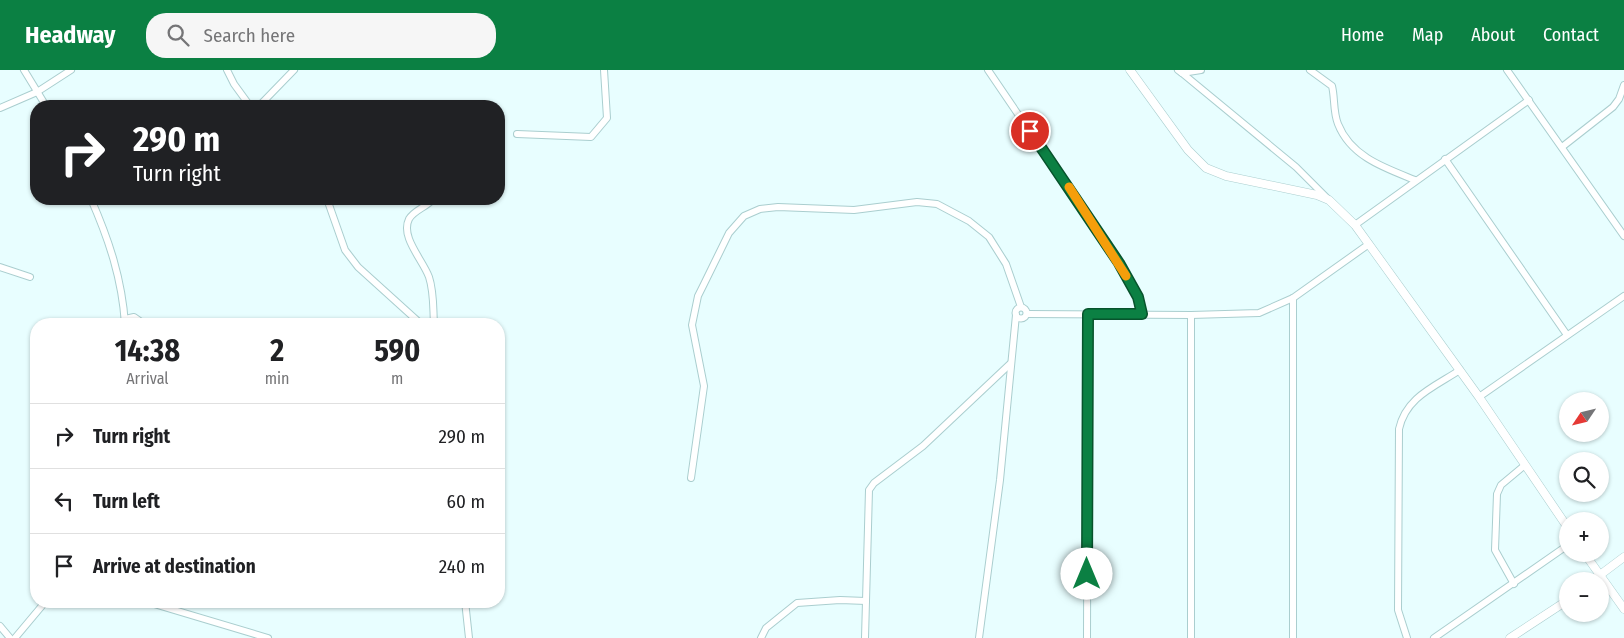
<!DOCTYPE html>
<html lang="en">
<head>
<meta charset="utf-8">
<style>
  :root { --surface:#fff; --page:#f6f6f6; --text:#202124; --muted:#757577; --line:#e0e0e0; --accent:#0b8043 }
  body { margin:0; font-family:"Fira Sans Condensed",sans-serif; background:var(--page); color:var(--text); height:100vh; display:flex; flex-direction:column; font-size:19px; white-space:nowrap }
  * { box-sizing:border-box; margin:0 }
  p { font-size:16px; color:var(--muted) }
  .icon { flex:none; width:28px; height:28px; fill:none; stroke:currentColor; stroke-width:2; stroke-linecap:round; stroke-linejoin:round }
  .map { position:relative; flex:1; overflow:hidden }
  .side { position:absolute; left:30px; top:248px; width:475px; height:290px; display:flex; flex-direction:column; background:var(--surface); border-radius:20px; box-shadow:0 1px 4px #0004 }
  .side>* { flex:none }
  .top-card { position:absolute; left:30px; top:30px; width:475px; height:105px; border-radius:20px; box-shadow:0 1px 4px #0004; background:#202124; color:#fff; overflow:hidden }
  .needle { width:32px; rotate:235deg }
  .fabs { position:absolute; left:1559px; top:322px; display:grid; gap:10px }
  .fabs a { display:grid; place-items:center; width:50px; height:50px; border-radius:50%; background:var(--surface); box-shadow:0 1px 4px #0004; font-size:25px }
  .pin { position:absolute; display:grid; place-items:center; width:42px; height:42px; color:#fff; margin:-21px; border:2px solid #fff; border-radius:50%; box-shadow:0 1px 5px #0007 }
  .me { position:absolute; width:55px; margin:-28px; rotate:0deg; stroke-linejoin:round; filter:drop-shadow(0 0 4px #0008) }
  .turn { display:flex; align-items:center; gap:18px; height:105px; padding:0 20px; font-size:22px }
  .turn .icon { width:65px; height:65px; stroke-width:2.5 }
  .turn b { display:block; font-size:35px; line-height:42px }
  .eta { display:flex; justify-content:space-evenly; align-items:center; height:85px; text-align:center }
  .eta b { font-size:30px; font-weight:700; line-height:35px }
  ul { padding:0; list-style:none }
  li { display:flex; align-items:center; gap:15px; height:65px; padding:0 20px; border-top:1px solid var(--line) }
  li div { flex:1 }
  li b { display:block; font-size:19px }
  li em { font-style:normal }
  header { display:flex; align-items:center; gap:30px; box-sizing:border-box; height:70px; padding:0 25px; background:var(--accent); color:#fff }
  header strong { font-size:24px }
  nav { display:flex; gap:28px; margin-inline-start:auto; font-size:18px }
  .search { width:350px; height:45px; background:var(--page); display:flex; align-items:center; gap:12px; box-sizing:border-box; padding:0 18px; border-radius:20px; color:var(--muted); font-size:19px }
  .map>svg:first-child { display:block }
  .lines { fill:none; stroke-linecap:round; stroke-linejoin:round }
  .minor-casing { stroke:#aacecf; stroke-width:8 }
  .tertiary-casing { stroke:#aacecf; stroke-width:9 }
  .minor { stroke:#fff; stroke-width:6 }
  .tertiary { stroke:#fff; stroke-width:8 }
  .route-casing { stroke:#07532c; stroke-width:12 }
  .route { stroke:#0b8043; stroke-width:9 }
  .slow { stroke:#f59e0b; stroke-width:9 }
</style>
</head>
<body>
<header>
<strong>Headway</strong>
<div class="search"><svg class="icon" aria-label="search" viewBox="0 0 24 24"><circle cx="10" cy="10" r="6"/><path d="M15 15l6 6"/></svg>Search here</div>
<nav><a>Home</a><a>Map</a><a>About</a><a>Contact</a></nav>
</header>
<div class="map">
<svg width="1624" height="568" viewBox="0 0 1624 568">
  <rect width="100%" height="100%" fill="#e8feff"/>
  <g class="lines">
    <g class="minor-casing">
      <g id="minor">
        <polyline points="24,0 46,36"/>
        <polyline points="227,0 234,14 250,36"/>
        <polyline points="988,0 1119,193 1138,227 1142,244"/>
        <polyline points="1178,0 1182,3 1201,0"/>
        <path d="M1310 0 1332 16C1335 28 1333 42 1338 54 1351 87 1385 98 1415 110"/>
        <polyline points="1507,0 1624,166"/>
        <polyline points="1182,3 1296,97 1328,129"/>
        <polyline points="259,36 294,0"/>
        <polyline points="0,38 37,22 71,0"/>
        <polyline points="517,64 591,67 607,48 604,0"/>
        <polyline points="1562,77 1613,37 1619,29 1624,15"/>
        <polyline points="1445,89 1567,265"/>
        <path d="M91 129C109 170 122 209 125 254"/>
        <polyline points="327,129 345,180 358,197 421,254"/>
        <path d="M433 129C427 137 414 140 409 149 400 167 423 190 429 207 434 222 433 238 434 254"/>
        <polyline points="1355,155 1529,30"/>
        <polyline points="0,197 30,207"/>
        <polyline points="1293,228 1293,568"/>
        <circle cx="1021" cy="243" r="5.5"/>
        <polyline points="1027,244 1191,245 1259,243 1293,228 1369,174"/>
        <polyline points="1191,245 1191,568"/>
        <polyline points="125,249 134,247 144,254"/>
        <polyline points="1479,327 1624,226"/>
        <polyline points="691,408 704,316 692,255 698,226 704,214 729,163 744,146 760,139 778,137 854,140 917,132 937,134 969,151 989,167 1006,194 1021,237"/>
        <polyline points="1514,514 1495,480 1497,424 1501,415 1525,395"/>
        <polyline points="144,531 268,568"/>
        <polyline points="465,531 469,568"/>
        <polyline points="0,556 10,568"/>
        <polyline points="15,568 46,531"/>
        <polyline points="761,568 766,558 797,533 840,530 866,531"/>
        <polyline points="865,568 869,420 874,413 923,376 1010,294"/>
        <polyline points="979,568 1000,410 1016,245"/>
        <polyline points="1087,568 1088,244"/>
        <path d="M1407 568 1398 540 1399 359C1406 327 1434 317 1460 300"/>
        <polyline points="1434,568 1568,475"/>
      </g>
    </g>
    <g class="tertiary-casing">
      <g id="tertiary">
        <polyline points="1130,0 1188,80 1206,98 1226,106 1317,125 1329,130 1355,155 1479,327 1568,458"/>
        <polyline points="1585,484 1624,539"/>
        <polyline points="1592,511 1624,487"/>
        <polyline points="1510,568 1568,530"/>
      </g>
    </g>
    <use href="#minor" class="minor"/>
    <use href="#tertiary" class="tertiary"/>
  </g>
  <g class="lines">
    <g class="route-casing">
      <polyline id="route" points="1030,61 1119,193 1138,227 1142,244 1088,244 1087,504"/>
    </g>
    <use href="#route" class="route"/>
    <polyline class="slow" points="1069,117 1126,206"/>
  </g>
</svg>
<div class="fabs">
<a><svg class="needle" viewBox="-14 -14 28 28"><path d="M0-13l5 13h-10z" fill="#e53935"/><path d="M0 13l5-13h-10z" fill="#757577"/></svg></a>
<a><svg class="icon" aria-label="search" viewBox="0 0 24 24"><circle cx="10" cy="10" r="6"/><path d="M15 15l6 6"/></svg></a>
<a>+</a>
<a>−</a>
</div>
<div class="pin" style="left:1030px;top:61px;background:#d93025"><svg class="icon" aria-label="arrive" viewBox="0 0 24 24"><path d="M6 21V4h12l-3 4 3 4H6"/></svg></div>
<svg class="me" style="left:1087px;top:504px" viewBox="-20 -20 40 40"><circle r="19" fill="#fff"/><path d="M0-13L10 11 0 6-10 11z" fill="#0b8043"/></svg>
<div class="top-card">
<div class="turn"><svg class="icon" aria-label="right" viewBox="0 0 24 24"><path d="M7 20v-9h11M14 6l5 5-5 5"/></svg><div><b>290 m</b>Turn right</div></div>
</div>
<section class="side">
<div class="eta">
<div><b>14:38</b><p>Arrival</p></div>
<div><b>2</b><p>min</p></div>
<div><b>590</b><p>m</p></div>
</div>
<ul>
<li><svg class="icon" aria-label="right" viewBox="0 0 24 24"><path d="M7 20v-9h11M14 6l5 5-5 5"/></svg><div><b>Turn right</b></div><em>290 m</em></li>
<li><svg class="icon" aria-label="left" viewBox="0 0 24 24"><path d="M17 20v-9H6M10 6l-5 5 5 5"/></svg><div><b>Turn left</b></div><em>60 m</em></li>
<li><svg class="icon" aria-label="arrive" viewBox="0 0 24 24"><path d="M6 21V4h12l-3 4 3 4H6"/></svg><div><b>Arrive at destination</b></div><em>240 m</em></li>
</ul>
</section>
</div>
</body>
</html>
